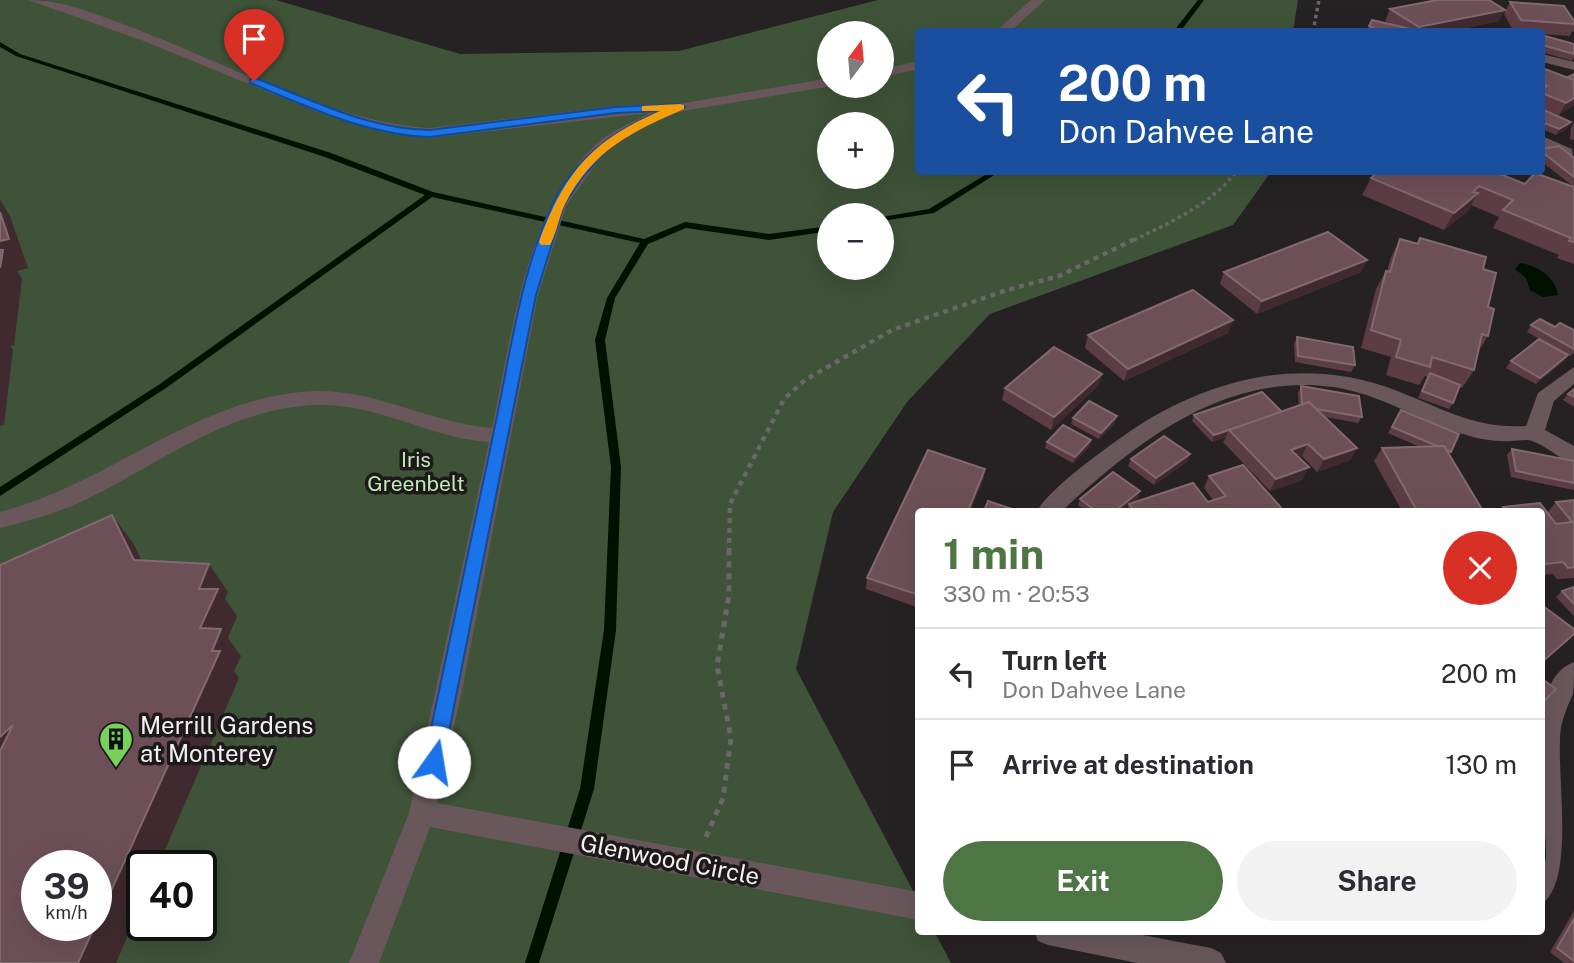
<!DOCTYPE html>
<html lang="en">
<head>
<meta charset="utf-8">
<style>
  :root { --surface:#fff; --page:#f2f2f3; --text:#2b2b33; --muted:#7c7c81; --line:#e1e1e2; --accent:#4d7644 }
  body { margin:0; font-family:"Public Sans",sans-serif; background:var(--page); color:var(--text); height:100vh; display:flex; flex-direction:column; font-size:26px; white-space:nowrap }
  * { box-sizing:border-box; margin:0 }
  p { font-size:23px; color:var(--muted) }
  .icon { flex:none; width:38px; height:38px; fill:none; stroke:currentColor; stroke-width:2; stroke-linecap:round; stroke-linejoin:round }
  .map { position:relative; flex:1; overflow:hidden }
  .side { position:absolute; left:915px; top:508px; width:630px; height:427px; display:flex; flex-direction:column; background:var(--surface); border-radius:7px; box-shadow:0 7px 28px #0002 }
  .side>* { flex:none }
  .top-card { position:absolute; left:915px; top:28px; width:630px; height:147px; border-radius:7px; box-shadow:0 7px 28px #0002; background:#1a4fa0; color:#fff; overflow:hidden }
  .needle { width:46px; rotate:16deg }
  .buttons { position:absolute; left:817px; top:21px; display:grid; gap:14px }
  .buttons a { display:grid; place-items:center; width:77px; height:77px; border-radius:50%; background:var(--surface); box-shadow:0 7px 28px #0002; font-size:35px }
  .speed { position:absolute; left:21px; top:850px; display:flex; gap:14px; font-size:35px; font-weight:700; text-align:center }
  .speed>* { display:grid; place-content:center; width:91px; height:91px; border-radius:50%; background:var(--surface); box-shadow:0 7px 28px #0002; line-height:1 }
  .speed small { font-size:18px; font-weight:400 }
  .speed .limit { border:4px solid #111; border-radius:10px; background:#fff; color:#111 }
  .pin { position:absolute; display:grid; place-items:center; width:60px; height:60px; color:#fff; margin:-72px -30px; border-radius:50% 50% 50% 0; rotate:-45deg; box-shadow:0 0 7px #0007 }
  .pin .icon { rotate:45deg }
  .me { position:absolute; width:77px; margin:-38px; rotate:13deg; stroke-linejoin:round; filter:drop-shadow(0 0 5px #0008) }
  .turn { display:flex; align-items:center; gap:24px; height:147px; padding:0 28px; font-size:32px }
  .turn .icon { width:91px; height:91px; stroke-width:2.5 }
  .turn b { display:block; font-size:49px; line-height:60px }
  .round { display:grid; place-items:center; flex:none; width:74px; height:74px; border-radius:37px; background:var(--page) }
  .head { display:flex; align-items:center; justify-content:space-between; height:119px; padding:0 28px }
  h1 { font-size:42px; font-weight:700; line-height:52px; color:var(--accent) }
  .button { display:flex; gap:14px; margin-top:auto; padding:14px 28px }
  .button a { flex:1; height:80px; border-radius:42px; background:var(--accent); color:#fff; font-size:28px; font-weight:700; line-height:80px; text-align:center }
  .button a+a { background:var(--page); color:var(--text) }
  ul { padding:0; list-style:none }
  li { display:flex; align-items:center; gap:21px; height:91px; padding:0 28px; border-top:2px solid var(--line) }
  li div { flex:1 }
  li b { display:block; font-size:26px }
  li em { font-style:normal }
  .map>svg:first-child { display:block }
  .green { fill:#3e5338; fill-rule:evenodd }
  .water { fill:#011100 }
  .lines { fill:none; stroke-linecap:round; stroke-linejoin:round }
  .stream { fill:#011100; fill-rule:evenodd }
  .path-far2 { stroke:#6a6767; stroke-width:3.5; stroke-dasharray:3.5 3.5; stroke-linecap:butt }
  .path-far1 { stroke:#6a6767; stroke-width:4.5; stroke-dasharray:5 5; stroke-linecap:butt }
  .path { stroke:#6a6767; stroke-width:5; stroke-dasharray:6 6; stroke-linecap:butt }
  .minor { fill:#69575b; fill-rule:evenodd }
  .wall { fill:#5d3d45 }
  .shaded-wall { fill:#402a30 }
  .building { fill:#6d5057; stroke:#82696f; stroke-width:2 }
  .route { fill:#1a73e8; stroke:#114b97; stroke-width:2 }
  .slow { fill:#f59e0b }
  .labels { text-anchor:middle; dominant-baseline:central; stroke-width:7; stroke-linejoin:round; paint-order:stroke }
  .park-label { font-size:21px; fill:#c0e9b4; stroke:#1d1819 }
  .near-poi-label { font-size:24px; fill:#f3f0f0; stroke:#1d1819; text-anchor:start }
  .near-street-label { font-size:24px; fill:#f3f0f0; stroke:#1d1819 }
</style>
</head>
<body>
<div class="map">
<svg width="1574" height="963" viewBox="0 0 1574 963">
  <rect width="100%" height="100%" fill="#262223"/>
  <path class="green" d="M0 0H276L460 54 679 51 878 0H1298L1293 31 919 32V172H1271L1233 225 990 314 907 402 833 512 796 669 919 902V931H934L951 963H0ZM830 33H882V86H830ZM830 124H882V177H830ZM830 215H882V268H830ZM37 866H96V926H37ZM142 866H201V926H142Z"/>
  <path class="water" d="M1520 263C1537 265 1556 277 1558 295L1543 297 1530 290 1526 278 1515 269Z"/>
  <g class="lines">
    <g class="stream">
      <polygon points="1198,0 1204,0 1180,32 1173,32"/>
      <polygon points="0,42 20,54 331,153 433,192 644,239 685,222 769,234 830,226 830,231 769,240 686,228 648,244 615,298 605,340 621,467 616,630 594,789 539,963 525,963 580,789 604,630 611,467 595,340 607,298 640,243 432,197 166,388 0,496 0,487 160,384 425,195 325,157 16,56 0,47"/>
      <polygon points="990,172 999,172 934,213 882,221 882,217 929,209"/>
    </g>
    <g class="path-far2">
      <polyline points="1313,32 1319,0"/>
      <path d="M1134 240C1171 222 1210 205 1236 172"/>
    </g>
    <polyline class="path-far1" points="729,553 730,504 784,399 805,380 892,330 1007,290 1059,276 1137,238"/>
    <polyline class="path" points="706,837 723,798 731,738 717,666 729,595 729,551"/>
    <g class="minor">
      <path d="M28 0C65 0 101 16 136 29 228 64 332 122 430 128L616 106 661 104 667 106 830 78V86H832L683 111 659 119 606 150 566 206 538 295 463 686 437 803 919 892V920L430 827 379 963H349L409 813 489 442C430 438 379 404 319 405 228 407 159 465 81 502 55 514 28 521 0 528V512C110 484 199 395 316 391 378 390 431 423 492 428 512 335 524 216 594 146 608 132 632 123 649 113L430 138 386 133 317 112 144 41Z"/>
      <polygon points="1031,0 1045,0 1010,32 995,32"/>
      <polygon points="1542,54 1574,62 1574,70 1542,62"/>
      <polygon points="919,61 919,69 882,77 882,69"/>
      <polygon points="1542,136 1572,149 1574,164 1542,147"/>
      <path d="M1574 367V384L1554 401 1545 430 1574 446V464C1559 459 1547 446 1532 441 1526 439 1517 441 1511 441 1495 442 1478 439 1463 434 1419 420 1380 394 1333 387 1225 372 1136 442 1062 511H1037C1050 488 1106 448 1129 432 1209 378 1302 355 1395 390 1442 408 1474 429 1526 426L1538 393Z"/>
      <path d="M1574 662C1574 672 1574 686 1573 694 1566 710 1560 723 1560 740 1558 787 1574 880 1542 904 1542 894 1540 881 1542 871 1543 866 1546 863 1546 856 1547 811 1519 682 1574 662Z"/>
      <polygon points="1034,931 1121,931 1211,948 1221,953 1226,963 1137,963 1048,945 1038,941"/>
    </g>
  </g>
  <g class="wall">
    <polygon points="1510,2 1574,21 1574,32 1572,31 1570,36 1542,34 1542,32 1514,32 1504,14"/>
    <polygon points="1390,9 1499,21 1448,32 1367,32 1372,20 1392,25 1385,21"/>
    <polygon points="1542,39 1574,44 1574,58 1572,61 1542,52"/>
    <polygon points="1542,68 1574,105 1559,115 1542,108"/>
    <polygon points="1542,109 1567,128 1556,135 1542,129"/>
    <polygon points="1574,122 1574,140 1570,139 1571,128"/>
    <polygon points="1542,149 1574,158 1574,187 1542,162"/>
    <polygon points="1378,172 1509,172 1506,177 1525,184 1574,187 1574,264 1557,258 1559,255 1493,228 1499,217 1471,205 1468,211 1444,230 1362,195 1371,178"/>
    <polygon points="1420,238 1483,269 1488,307 1488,336 1478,352 1474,370 1462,388 1459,387 1453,403 1449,409 1418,398 1428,377 1425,376 1419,385 1386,375 1391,357 1361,348 1376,289 1386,271 1387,271 1391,257 1400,239 1417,244"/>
    <polygon points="1367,260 1361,272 1257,314 1220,284 1224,272"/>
    <polygon points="1531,325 1555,327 1574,330 1574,353 1570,356 1568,355 1564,361 1536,384 1506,368 1511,361 1563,352 1527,332"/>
    <polygon points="1228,333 1124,381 1085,348 1088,335"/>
    <polygon points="1297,337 1355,365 1351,372 1295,362 1294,344"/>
    <polygon points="1102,374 1098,386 1051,430 1002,400 1005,388"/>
    <polygon points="1301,386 1362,417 1358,423 1325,417 1357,448 1350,460 1317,472 1302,456 1299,457 1302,480 1270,491 1223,442 1226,437 1212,442 1192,421 1194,415 1282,412 1299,406 1298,393"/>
    <polygon points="1574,389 1574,407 1563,400 1568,394"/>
    <polygon points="1401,410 1451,452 1449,455 1483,511 1402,511 1374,461 1382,448 1420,447 1388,433"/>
    <polygon points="1073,418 1115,423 1099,439 1071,424"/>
    <polygon points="1047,442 1090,446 1073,463 1045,448"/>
    <polygon points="1512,449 1574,461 1574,490 1511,477 1507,455"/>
    <polygon points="928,450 985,469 983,481 970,511 919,511 919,608 866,589 867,578"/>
    <polygon points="1131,459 1188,461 1154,485 1128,466"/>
    <polygon points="1209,476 1284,511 1126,511 1129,505 1121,511 1086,511 1078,505 1080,499 1140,491 1138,498 1130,504 1208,502 1213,500 1204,488"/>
    <polygon points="1574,500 1574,578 1557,579 1553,574 1542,575 1542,511 1500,511 1503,507 1540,503 1547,513 1556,502"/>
    <polygon points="1574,587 1574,616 1556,597 1562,591"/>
    <polygon points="1574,911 1574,963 1564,963 1550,952"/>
  </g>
  <g class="shaded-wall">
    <polygon points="1505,10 1499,21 1448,32 1417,32 1419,27"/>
    <polygon points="1574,98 1574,105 1559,115 1566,103"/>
    <polygon points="1571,122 1567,128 1556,135 1559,129"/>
    <polygon points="1479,186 1472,198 1478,193 1468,211 1444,230 1454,213"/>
    <polygon points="0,200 10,216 28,268 17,271 22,279 14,345 10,346 13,350 4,425 0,426"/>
    <polygon points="1367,260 1361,272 1257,314 1262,301"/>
    <polygon points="1233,320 1228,333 1124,381 1128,369"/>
    <polygon points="1568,355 1564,361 1536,384 1540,378"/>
    <polygon points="1102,374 1098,386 1051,430 1054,417"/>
    <polygon points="1117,416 1115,423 1099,439 1101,433"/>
    <polygon points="1228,431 1226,437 1212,442 1214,435"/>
    <polygon points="1091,440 1090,446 1073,463 1075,457"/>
    <polygon points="1308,444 1302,456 1285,462 1291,450"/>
    <polygon points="1357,448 1350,460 1317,472 1324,459"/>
    <polygon points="1190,454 1188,461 1154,485 1156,478"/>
    <polygon points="1309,467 1302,480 1270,491 1276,479"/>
    <polygon points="985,469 983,481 970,511 968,511"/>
    <polygon points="1140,491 1138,498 1121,511 1115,511"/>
    <polygon points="112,515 133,543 155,588 134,560"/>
    <polygon points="209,564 228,592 225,599 237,616 228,638 241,656 234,671 239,678 158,866 142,866 142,903 116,963 78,963 95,926 96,926 199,589"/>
    <polygon points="13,725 0,788 0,737"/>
  </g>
  <g class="building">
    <polygon points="1437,0 1489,0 1505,10 1419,27 1390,9"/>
    <polygon points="1510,2 1564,6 1574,21 1574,24 1521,20"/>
    <polygon points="1372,20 1411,29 1410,32 1370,32 1373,28 1369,26"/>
    <polygon points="1545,36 1574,44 1574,54 1542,45 1542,39"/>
    <polygon points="1542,68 1574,80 1574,98 1566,103 1542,93 1542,90 1547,86 1542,84"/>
    <polygon points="1574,74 1574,80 1568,77"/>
    <polygon points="1542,109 1571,122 1559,129 1542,122"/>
    <polygon points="1559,146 1574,158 1574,177 1542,152 1542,149"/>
    <polygon points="1378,172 1499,172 1497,173 1525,184 1535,173 1574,187 1574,242 1569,241 1571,238 1503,210 1513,200 1479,186 1473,192 1478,193 1454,213 1371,178"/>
    <polygon points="0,212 9,239 0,241"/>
    <polygon points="1328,232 1367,260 1262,301 1224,272"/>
    <polygon points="1420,238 1486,257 1483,269 1496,273 1488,307 1494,309 1488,336 1482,334 1474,370 1432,357 1430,367 1396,357 1401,340 1371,330 1386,271 1390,272 1400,239 1418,244"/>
    <polygon points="0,250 3,250 0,268"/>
    <polygon points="1193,290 1233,320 1128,369 1088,335"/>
    <polygon points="1540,319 1555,327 1560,323 1574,330 1574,349 1531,325"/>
    <polygon points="1297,337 1353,347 1355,365 1298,356"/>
    <polygon points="1539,339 1568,355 1540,378 1511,361"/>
    <polygon points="1054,347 1102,374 1054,417 1005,388"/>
    <polygon points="1430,373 1460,385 1453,403 1422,391"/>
    <polygon points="1301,386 1359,396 1362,417 1316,409 1309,402 1302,405"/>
    <polygon points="1574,389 1574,397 1568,394"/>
    <polygon points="1262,392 1282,412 1214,435 1194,415"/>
    <polygon points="1089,401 1117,416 1101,433 1073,418"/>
    <polygon points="1309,402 1357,448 1324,459 1308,444 1291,450 1309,467 1276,479 1229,430"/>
    <polygon points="1401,410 1459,434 1451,452 1446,450 1444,446 1437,446 1392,427"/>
    <polygon points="1063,425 1091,440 1075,457 1047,442"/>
    <polygon points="1164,436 1190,454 1156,478 1131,459"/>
    <polygon points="1444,446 1483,511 1417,511 1382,448"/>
    <polygon points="1512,449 1574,461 1574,483 1516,471"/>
    <polygon points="928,450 985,469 968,511 919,511 919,595 867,578"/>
    <polygon points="1243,465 1284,511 1135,511 1129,504 1193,483 1208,502 1226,496 1209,476"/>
    <polygon points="1113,472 1140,491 1115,511 1096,511 1080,499"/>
    <polygon points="1574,500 1574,567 1568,568 1563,562 1545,564 1542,560 1542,511 1506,511 1503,507 1540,503 1556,524 1572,522 1556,502"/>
    <polygon points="988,501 1015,510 1015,511 984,511"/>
    <polygon points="112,515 134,560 209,564 199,589 218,589 200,628 221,629 212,651 220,651 96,924 96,866 37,866 37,926 95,926 78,963 0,963 0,751 13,725 0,737 0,565"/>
    <polygon points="1574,587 1574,604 1562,591"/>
    <polygon points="1543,606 1574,629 1574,634 1542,662 1542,607"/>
    <polygon points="1542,679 1556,689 1542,703"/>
    <polygon points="1574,919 1574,961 1557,948"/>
  </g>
  <path class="route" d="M250 79H258C314 101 368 129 430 130L616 107 680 104 685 107 631 132 606 150 582 178 564 205 536 295 443 762 441 769 434 771 427 769 424 762C448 648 472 534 496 421 511 349 521 272 552 206 574 158 614 131 660 111L616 113 430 137C366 135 309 107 250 83Z"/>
  <path class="slow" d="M680 104 684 105V109C631 132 593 150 565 204 559 217 557 232 550 245H541L539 242C565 172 591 141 660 111H642V106Z"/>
  <defs>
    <g id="building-pin" transform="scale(1.75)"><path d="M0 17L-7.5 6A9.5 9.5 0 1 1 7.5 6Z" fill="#77d259" stroke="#1d1819"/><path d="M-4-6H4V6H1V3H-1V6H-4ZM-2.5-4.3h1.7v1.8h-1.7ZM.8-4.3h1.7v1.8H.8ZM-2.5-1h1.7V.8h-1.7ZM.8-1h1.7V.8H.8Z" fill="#111"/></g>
  </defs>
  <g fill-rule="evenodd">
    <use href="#building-pin" x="116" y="739"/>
  </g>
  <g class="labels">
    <g class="park-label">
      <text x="416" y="459">Iris<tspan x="416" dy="24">Greenbelt</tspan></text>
    </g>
    <g class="near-poi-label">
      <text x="140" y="725">Merrill Gardens<tspan x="140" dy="28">at Monterey</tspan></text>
    </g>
    <g class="near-street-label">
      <text transform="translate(670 859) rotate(11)">Glenwood Circle</text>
    </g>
  </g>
</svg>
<div class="buttons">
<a><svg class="needle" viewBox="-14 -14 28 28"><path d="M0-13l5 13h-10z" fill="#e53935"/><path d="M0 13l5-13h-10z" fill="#7c7c81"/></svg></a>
<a>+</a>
<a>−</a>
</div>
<div class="speed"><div>39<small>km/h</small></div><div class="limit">40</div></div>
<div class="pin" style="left:254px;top:81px;background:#d93025"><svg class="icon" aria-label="arrive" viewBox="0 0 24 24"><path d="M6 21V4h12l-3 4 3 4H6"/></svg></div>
<svg class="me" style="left:434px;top:762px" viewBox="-20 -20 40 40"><circle r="19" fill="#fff"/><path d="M0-13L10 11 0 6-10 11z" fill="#1a73e8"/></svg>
<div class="top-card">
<div class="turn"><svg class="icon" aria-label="left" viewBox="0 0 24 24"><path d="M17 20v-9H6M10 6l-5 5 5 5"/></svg><div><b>200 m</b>Don Dahvee Lane</div></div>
</div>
<section class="side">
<div class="head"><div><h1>1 min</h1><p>330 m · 20:53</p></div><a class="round" style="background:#d93025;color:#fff"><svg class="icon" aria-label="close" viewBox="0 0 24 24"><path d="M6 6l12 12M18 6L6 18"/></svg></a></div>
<ul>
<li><svg class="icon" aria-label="left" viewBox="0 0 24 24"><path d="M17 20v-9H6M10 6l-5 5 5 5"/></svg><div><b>Turn left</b><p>Don Dahvee Lane</p></div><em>200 m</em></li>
<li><svg class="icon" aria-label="arrive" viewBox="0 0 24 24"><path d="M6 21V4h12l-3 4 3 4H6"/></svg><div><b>Arrive at destination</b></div><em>130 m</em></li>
</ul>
<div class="button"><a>Exit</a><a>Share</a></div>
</section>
</div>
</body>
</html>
